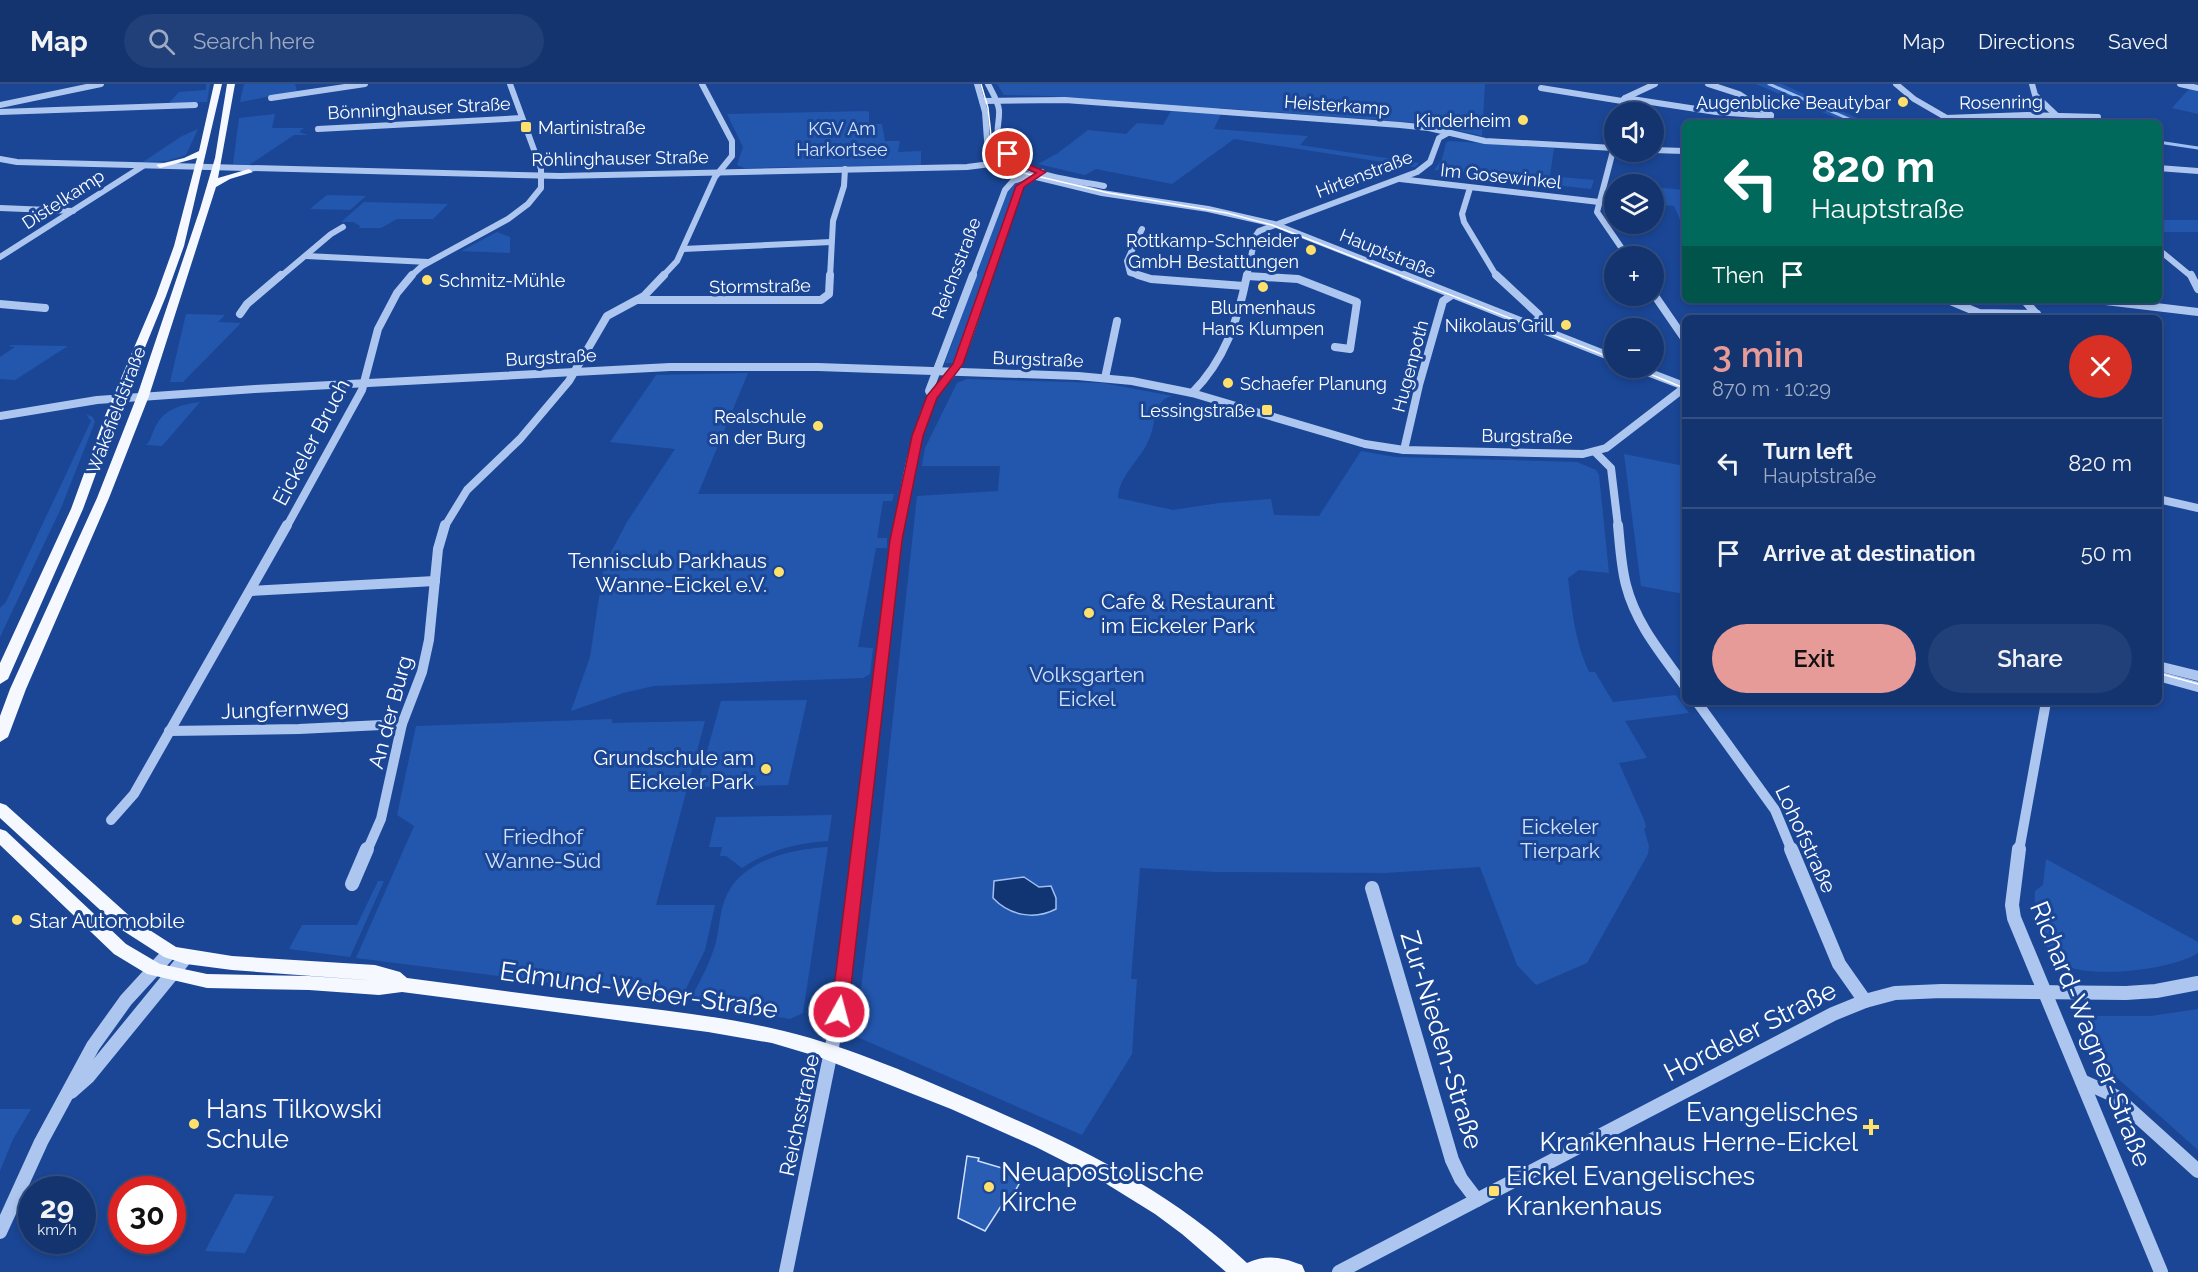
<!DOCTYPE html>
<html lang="en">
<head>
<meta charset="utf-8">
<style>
  :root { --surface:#143470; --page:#213f78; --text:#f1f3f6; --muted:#9daac3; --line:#334f83; --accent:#e69b98 }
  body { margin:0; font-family:Raleway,sans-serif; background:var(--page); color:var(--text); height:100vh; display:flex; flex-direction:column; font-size:22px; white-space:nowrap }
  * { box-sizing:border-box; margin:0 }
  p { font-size:20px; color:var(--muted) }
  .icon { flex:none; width:33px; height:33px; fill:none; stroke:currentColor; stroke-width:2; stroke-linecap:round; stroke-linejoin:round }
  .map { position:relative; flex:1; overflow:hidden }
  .panel { position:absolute; left:1682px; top:231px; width:480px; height:390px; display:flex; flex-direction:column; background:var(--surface); border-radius:9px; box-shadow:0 3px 9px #0003,0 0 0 2px var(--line) }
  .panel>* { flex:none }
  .guide { position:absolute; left:1682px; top:36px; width:480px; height:183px; border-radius:9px; box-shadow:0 3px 9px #0003,0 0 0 2px var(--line); background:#00695c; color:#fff; overflow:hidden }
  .controls { position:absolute; left:1604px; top:18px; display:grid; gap:12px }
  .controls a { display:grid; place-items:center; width:60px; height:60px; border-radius:50%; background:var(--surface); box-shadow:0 3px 9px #0003,0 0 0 2px var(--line); font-size:30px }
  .speed { position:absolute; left:18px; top:1092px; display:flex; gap:12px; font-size:30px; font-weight:700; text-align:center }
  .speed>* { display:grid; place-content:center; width:78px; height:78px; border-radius:50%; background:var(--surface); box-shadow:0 3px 9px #0003,0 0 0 2px var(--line); line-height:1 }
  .speed small { font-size:15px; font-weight:400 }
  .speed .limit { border:9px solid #d22; background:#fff; color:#111 }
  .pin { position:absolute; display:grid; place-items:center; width:51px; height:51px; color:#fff; margin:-26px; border:3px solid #fff; border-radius:50%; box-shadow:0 2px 6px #0007 }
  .me { position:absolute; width:66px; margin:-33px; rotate:7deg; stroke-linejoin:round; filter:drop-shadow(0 0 4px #0008) }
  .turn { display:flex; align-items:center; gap:21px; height:126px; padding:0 30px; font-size:27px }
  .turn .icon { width:78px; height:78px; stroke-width:2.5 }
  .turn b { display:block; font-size:42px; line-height:51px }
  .then { display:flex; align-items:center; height:57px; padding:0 30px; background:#0003; gap:12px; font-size:22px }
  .round { display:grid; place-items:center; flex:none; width:63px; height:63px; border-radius:32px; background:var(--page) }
  .head { display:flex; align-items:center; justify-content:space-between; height:102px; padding:0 30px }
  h1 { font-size:36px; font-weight:600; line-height:45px; color:var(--accent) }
  .primary-button { display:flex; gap:12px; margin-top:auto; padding:12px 30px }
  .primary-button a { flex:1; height:69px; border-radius:36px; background:var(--accent); color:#111; font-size:24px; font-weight:600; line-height:69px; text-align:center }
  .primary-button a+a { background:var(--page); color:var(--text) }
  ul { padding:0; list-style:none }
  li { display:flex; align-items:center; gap:18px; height:90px; padding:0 30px; border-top:2px solid var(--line) }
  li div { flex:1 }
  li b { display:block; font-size:22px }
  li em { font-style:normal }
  header { display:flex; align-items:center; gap:36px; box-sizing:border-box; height:84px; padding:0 30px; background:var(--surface); border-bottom:2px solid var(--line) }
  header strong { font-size:28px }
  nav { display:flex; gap:33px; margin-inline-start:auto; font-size:21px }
  .search { width:420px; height:54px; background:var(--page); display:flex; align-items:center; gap:15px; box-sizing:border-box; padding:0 21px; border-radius:33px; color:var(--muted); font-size:22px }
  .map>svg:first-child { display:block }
  .green { fill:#2357ae }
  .water { fill:#113473; stroke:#a0bff2; stroke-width:1.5 }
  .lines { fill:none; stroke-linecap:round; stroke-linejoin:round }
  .stream { stroke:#a0bff2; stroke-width:3 }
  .building { fill:#295cb3; stroke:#d3e2fb; stroke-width:1.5 }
  .minor-far3 { stroke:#adc6f0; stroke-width:6 }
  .minor-far2 { stroke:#adc6f0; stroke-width:8 }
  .minor-far1 { stroke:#adc6f0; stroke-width:10 }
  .minor { stroke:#adc6f0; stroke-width:14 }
  .major { fill:#f5f8ff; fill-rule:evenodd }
  .tram { stroke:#fff; stroke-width:1.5 }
  .route { fill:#e11d48; stroke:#92132f; stroke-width:1.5 }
  .poi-dot { fill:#ffe06b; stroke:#1a4695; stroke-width:2 }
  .labels { text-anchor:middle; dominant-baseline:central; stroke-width:6; stroke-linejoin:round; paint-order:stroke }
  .far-poi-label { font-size:18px; fill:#fff; stroke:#1a4695; text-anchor:end }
  .far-street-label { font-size:18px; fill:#fff; stroke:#1a4695 }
  .far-park-label { font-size:18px; fill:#d3e2fb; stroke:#1a4695 }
  .street-label { font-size:21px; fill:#fff; stroke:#1a4695 }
  .poi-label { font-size:21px; fill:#fff; stroke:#1a4695; text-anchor:end }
  .park-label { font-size:21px; fill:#d3e2fb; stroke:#1a4695 }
  .near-street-label { font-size:26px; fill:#fff; stroke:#1a4695 }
  .near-poi-label { font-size:26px; fill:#fff; stroke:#1a4695; text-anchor:start }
</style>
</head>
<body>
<header>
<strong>Map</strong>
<div class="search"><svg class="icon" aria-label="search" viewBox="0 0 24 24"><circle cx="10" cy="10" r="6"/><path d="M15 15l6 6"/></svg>Search here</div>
<nav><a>Map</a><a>Directions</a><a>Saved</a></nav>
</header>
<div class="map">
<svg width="2198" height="1188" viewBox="0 0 2198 1188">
  <rect width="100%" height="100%" fill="#1a4695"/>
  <g class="green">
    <polygon points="206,0 210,0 207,18 169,19 179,8 206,6"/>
    <path d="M244 0H295L297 7C276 10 260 15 240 18Z"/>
    <polygon points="997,0 1485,0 1482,52 1434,41 1419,41 1419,39 1219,24 1217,26 1049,12 1004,11"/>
    <polygon points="1756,0 1782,0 1868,39 1848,39"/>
    <polygon points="2189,5 2198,7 2198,30 2172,24"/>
    <polygon points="867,27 869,28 869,40 882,40 885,57 900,57 898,68 921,67 921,81 744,84 737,81 743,63 727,30"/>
    <polygon points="1171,27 1221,30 1214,45 1308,52 1300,61 1419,79 1415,83 1234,55 1172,100 1096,85 1085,91 1038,80 1058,69 1088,46 1126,50 1137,39 1163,41"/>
    <polygon points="275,30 272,44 304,44 299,48 308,51 294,51 249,81 233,80 239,34"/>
    <polygon points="198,45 186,71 167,77 143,78 182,52"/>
    <polygon points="1449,57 1554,64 1550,92 1594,96 1591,105 1554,101 1554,95 1434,86 1442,75 1446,59"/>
    <polygon points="1018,98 955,279 945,279 1004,115 1009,104"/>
    <polygon points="1653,103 1684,106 1684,140 1682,140 1674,122 1653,120"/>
    <polygon points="327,111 366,112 350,126 310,125"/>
    <polygon points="364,118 448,120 433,135 397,135 381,144 359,144 360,142 354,138 341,138"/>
    <rect x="2159" y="136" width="39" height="12"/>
    <polygon points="497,148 510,153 510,169 461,167"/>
    <polygon points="186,230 225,231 218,238 241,239 183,298 170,298"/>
    <polygon points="11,261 68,262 15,296 0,295 0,273 15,263 8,262"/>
    <polygon points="748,289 698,410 894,410 892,417 883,417 877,454 887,454 887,464 876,464 858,563 873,564 870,590 863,594 654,602 623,609 571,627 590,573 604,481 627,438 675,365 610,358 656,291"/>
    <path d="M967 295 1102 299 1173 312C1154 314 1156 338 1150 353 1142 375 1119 390 1118 414L1173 426 1219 419 1271 415 1274 431 1319 432 1361 367 1395 373 1577 378 1596 386 1599 391 1609 489 1579 486 1568 494C1572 528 1575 558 1589 588H1595L1613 618 1676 611 1689 629 1625 637 1647 674 1619 679 1645 738 1646 744 1644 745 1649 762 1648 770 1587 879 1536 901 1517 881 1480 783 1384 789 1216 788 1140 784 1131 895H1137L1132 970 1082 1051 855 952 880 753 917 412 998 407 1000 382H922L925 364 957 299Z"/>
    <path d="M200 318 162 362 146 361C152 356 152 347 157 340 165 325 183 320 200 318Z"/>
    <polygon points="86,330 93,333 95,338 61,424 0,553 0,524 6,518 91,337"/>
    <polygon points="1624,370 1684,382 1684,510 1641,502"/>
    <polygon points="807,616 788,701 697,703 721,617"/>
    <polygon points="612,635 612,639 705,637 656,821 715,821 705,866 681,915 356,874 414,742 397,731 416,642"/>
    <path d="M832 731 828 757C797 759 769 766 742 784L726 772H720L722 763H709L716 733Z"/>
    <path d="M828 763 803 929 790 935 689 917C700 898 710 879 716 858 720 841 720 820 730 805 750 774 794 765 828 763Z"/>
    <path d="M2046 775 2198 858V869C2171 886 2087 896 2060 879 2042 868 2033 826 2035 807L2043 801Z"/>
    <polygon points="378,797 384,797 350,873 289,865 302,841 357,841"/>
    <polygon points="2198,925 2198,1066 2105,983 2095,971 2083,941 2086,935 2094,932 2151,932"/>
    <polygon points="0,1025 31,1025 13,1055 0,1087"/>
    <polygon points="235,1110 274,1112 245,1169 205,1167"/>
  </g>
  <path class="water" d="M1024 793 1039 803 1051 802 1056 814V825C1035 836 1010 832 993 814L994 797Z"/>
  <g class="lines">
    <g class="stream">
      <polyline points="1769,0 1858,39"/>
      <polyline points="2158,58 2198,64"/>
    </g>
  </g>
  <polygon class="building" points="967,1072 979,1074 978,1077 1022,1090 1019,1100 1009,1118 1005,1116 985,1147 958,1134"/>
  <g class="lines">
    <g class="minor-far3">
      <polyline points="977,0 985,28 988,70 994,79 1007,86 1102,109 1208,125 1274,140 1408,193"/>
      <path d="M988 0C992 8 998 17 999 26 1000 36 995 49 999 58 1013 92 1073 96 1104 102"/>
      <polyline points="1708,0 1739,10 1771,31"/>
      <polyline points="1896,0 1914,15 1952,37"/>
      <polyline points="2032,0 2035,11 2057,32"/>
      <polyline points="2180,0 2198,4"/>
      <polyline points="1541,4 1622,17 1625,14 1716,28 1771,32"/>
      <polyline points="271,14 365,0"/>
      <polyline points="1625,14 1655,0"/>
      <polyline points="982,17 1065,16 1400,41 1429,44 1485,57 1614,64"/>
      <polyline points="0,21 101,0"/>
      <polyline points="0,28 195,21"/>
      <polyline points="1946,34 2027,31 2098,33"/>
      <polyline points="318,45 522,34"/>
      <polyline points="1614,63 1597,128 1627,172"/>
      <polyline points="1653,66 1684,67"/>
      <polyline points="0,75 17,78 560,92 967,83 1014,77"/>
      <polyline points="2158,84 2198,87"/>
      <polyline points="1400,95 1599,118"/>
      <polyline points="1470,104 1462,130 1464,138 1497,193"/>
      <polyline points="0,124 73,127"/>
      <polyline points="1142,145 1127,177 1130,189 1143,193"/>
      <polyline points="683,165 831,158"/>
      <polyline points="2158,165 2192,193"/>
      <polyline points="306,172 428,178"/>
      <polyline points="0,173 143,82"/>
      <polyline points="1247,192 1260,193"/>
      <polyline points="280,193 331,150 343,143"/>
      <polyline points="410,193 422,182 508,135 528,120 541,104 541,85 510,0"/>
      <polyline points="662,193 677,177 715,93 732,72 732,57 702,0"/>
      <polyline points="830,193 833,137 844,102 845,85"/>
      <polyline points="972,193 1005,106 1013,97 1028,92"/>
      <polyline points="988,193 1020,102 1042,88"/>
      <polyline points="1247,193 1255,153 1259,147 1417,88 1430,78 1439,54 1448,49"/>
    </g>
    <g class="minor-far2">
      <polyline points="1138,191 1151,195 1244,202"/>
      <polyline points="1404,191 1614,274"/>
      <polyline points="1496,191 1539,231 1539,236 1528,241"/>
      <polyline points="2191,191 2198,205"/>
      <polyline points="1247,192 1298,195 1357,218 1350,265 1335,263"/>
      <polyline points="1653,209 1684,254"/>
      <polyline points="638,216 821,216 829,210 830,191"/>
      <polyline points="1948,216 1979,229 2037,230"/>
      <polyline points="2024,216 2038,232"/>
      <polyline points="2097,216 2198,228"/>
      <polyline points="0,220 45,224"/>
      <polyline points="240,230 247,220 281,191"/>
      <polyline points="1637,284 1684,302"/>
      <polyline points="1105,294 1117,237"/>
      <path d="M1192 309C1225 276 1238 236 1247 191"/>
      <polyline points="932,312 929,307 973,191"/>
      <polyline points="0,332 97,316 255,305 670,283 818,283 1078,292 1132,297 1192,309 1365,360 1404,366 1583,370 1606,364 1684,304"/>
      <polyline points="1404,366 1419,301 1443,217 1452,211"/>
      <polyline points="1595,368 1611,384 1618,442"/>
      <polyline points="2158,415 2198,424"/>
      <polyline points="287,442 362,306 378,245 397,209 412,191"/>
      <polyline points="445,442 467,406 520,355 569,297 607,232 644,212 664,191"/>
      <path d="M898 442C905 401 912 357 929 318 935 305 952 293 959 278 971 250 979 220 989 191"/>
    </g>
    <g class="minor-far1">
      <path d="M1618 441C1620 461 1621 482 1626 501 1636 540 1661 569 1684 601"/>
      <polyline points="251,507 435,497"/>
      <polyline points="2158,582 2198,592"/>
      <polyline points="2158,592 2198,603"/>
      <polyline points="1697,618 1775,726 1792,767"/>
      <polyline points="169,647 299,645 402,640"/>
      <polyline points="111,736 134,710 287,441"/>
      <polyline points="367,767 381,735 402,640 422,588 429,556 438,465 445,441"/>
      <polyline points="858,767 899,441"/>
      <polyline points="2019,767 2046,618"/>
    </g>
    <g class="minor">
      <polyline points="1791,765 1839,880 1865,917"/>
      <polyline points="2019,765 2012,821 2014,834 2161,1188"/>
      <polyline points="352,800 367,765"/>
      <polyline points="1372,804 1452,1076 1461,1095 1477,1116"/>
      <polyline points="2082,997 2115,1012 2198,1087"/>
      <polyline points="71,1008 88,993 186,873"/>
      <polyline points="0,1148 41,1058 93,962 126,916 170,868"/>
      <polyline points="786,1188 839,928 859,765"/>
      <polyline points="1339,1188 1833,930 1865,917 1895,909 1942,907 2126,909 2156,907 2198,899"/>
    </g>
    <g class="major">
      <polygon points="214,0 222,0 184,162 166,212 117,332 83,425 8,595 0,600 0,579 71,425 105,332 156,212 174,162 197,74 160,84 156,81 184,74 199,67"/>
      <polygon points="227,0 235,0 218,94 249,85 253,88 230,95 216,103 149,312 109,414 26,605 8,653 0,658 0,632 10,605 97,414 137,312 200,125 215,74"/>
      <path d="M0 719 6 721 134 836 176 863 232 872 375 881 400 888 407 894C474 903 542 912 609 920 663 926 718 932 771 944 840 959 906 988 971 1016 1070 1059 1167 1103 1247 1179 1267 1170 1281 1173 1302 1181L1305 1188H1226L1182 1150 1155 1130 1097 1094 1036 1063 951 1025 819 973 772 959 708 948 402 908 379 911 309 906 207 904 147 890 114 870 0 761V745L6 747 126 860 160 880 207 890 309 892 380 897 232 886 186 880 164 873 122 846 0 734Z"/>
    </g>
    <g class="tram">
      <polyline points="981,0 988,24 993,70 1004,81 1015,87 1109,109 1227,129 1272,141 1614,275"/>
      <polyline points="1635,284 1684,304"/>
      <polyline points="2158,589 2198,600"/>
    </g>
  </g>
  <polygon class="route" points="1005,68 1010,68 1023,78 1046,88 1024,103 963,280 937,314 923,352 902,456 848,928 845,933 839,935 833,933 831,928 890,456 912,352 927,312 953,280 1016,102 1036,89 1017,81 1005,72"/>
  <g class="poi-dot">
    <circle cx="1903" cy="18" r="6"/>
    <circle cx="1523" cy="36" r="6"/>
    <rect x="520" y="37" width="12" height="12" rx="3"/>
    <circle cx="1311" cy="166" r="6"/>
    <circle cx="427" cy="196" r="6"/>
    <circle cx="1263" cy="203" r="6"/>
    <circle cx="1566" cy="241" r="6"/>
    <circle cx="1228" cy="299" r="6"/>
    <rect x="1261" y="320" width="12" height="12" rx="3"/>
    <circle cx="818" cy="342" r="6"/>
    <circle cx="779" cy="488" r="6"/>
    <circle cx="1089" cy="529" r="6"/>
    <circle cx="766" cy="685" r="6"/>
    <circle cx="17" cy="836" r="6"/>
    <circle cx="194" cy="1040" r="6"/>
    <path d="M1868 1034h6v6h6v6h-6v6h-6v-6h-6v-6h6z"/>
    <circle cx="989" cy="1103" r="6"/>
    <rect x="1488" y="1101" width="12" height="12" rx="3"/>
  </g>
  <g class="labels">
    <g class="far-poi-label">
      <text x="1891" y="18">Augenblicke Beautybar</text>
      <text x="1511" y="36">Kinderheim</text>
      <text x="538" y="43" text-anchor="start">Martinistraße</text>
      <text x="1299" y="156">Rottkamp-Schneider<tspan x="1299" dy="21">GmbH Bestattungen</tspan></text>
      <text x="439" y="196" text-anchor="start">Schmitz-Mühle</text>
      <text x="1263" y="223" text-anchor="middle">Blumenhaus<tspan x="1263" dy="21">Hans Klumpen</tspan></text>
      <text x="1554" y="241">Nikolaus Grill</text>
      <text x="1240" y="299" text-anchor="start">Schaefer Planung</text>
      <text x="1255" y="326">Lessingstraße</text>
      <text x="806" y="332">Realschule<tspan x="806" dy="21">an der Burg</tspan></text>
    </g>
    <g class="far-street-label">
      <text transform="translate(2001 18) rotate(-1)">Rosenring</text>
      <text transform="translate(1337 21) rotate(4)">Heisterkamp</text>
      <text transform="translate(419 24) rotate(-3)">Bönninghauser Straße</text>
      <text transform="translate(620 74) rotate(-1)">Röhlinghauser Straße</text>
      <text transform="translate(1364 90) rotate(-21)">Hirtenstraße</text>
      <text transform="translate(1501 92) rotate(6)">Im Gosewinkel</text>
      <text transform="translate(63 115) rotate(-33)">Distelkamp</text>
      <text transform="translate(1388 169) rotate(22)">Hauptstraße</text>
      <text transform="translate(956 184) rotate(-69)">Reichsstraße</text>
      <text transform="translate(760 202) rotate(-1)">Stormstraße</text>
      <text transform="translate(551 273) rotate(-3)">Burgstraße</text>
      <text transform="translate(1038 275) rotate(2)">Burgstraße</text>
      <text transform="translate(1410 282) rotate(-75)">Hugenpoth</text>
      <text transform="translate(116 326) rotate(-69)">Wakefieldstraße</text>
      <text transform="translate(1527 352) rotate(1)">Burgstraße</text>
    </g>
    <g class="far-park-label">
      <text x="842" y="44">KGV Am<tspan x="842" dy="21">Harkortsee</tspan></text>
    </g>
    <g class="street-label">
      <text transform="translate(311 358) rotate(-62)">Eickeler Bruch</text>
      <text transform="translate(285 625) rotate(-2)">Jungfernweg</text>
      <text transform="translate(390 628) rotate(-75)">An der Burg</text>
      <text transform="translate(1806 755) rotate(65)">Lohofstraße</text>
      <text transform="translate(799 1031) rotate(-78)">Reichsstraße</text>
    </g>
    <g class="poi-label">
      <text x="767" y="476">Tennisclub Parkhaus<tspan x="767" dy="24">Wanne-Eickel e.V.</tspan></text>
      <text x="1101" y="517" text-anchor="start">Cafe &amp; Restaurant<tspan x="1101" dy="24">im Eickeler Park</tspan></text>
      <text x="754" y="673">Grundschule am<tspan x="754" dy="24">Eickeler Park</tspan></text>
      <text x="29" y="836" text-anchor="start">Star Automobile</text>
    </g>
    <g class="park-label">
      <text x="1087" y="590">Volksgarten<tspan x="1087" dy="24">Eickel</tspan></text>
      <text x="1560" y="742">Eickeler<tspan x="1560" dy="24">Tierpark</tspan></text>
      <text x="543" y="752">Friedhof<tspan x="543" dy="24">Wanne-Süd</tspan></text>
    </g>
    <g class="near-street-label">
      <text transform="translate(639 906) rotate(8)">Edmund-Weber-Straße</text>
      <text transform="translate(1750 947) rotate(-27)">Hordeler Straße</text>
      <text transform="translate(2091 950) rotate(68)">Richard-Wagner-Straße</text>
      <text transform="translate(1442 956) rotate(73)">Zur-Nieden-Straße</text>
    </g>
    <g class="near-poi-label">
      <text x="206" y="1025">Hans Tilkowski<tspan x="206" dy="30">Schule</tspan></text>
      <text x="1858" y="1028" text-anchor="end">Evangelisches<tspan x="1858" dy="30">Krankenhaus Herne-Eickel</tspan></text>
      <text x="1001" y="1088">Neuapostolische<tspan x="1001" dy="30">Kirche</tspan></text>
      <text x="1506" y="1092">Eickel Evangelisches<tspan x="1506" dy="30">Krankenhaus</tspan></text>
    </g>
  </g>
</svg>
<div class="controls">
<a><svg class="icon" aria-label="sound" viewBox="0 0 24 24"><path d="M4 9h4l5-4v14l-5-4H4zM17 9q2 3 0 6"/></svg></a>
<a><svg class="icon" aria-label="layers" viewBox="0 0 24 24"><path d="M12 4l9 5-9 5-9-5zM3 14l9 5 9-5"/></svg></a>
<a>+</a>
<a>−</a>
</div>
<div class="speed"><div>29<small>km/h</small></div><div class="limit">30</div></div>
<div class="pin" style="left:1008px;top:70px;background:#d93025"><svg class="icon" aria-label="arrive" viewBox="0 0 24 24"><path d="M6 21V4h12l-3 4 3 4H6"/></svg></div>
<svg class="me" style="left:839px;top:928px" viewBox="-20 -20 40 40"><circle r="17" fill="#e11d48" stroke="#fff" stroke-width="3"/><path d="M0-11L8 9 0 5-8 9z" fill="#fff"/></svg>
<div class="guide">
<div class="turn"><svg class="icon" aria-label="left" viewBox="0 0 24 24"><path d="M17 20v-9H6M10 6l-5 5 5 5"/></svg><div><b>820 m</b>Hauptstraße</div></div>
<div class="then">Then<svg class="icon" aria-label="arrive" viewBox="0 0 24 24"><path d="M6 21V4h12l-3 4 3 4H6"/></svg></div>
</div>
<section class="panel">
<div class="head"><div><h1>3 min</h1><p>870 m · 10:29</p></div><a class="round" style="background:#d93025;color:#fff"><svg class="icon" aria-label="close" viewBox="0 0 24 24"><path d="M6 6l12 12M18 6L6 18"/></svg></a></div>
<ul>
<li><svg class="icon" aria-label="left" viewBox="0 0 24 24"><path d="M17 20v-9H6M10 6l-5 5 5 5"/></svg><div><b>Turn left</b><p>Hauptstraße</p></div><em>820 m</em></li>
<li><svg class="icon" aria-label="arrive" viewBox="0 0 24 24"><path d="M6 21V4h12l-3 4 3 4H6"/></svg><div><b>Arrive at destination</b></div><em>50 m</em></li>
</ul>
<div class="primary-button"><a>Exit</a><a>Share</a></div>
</section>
</div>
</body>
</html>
